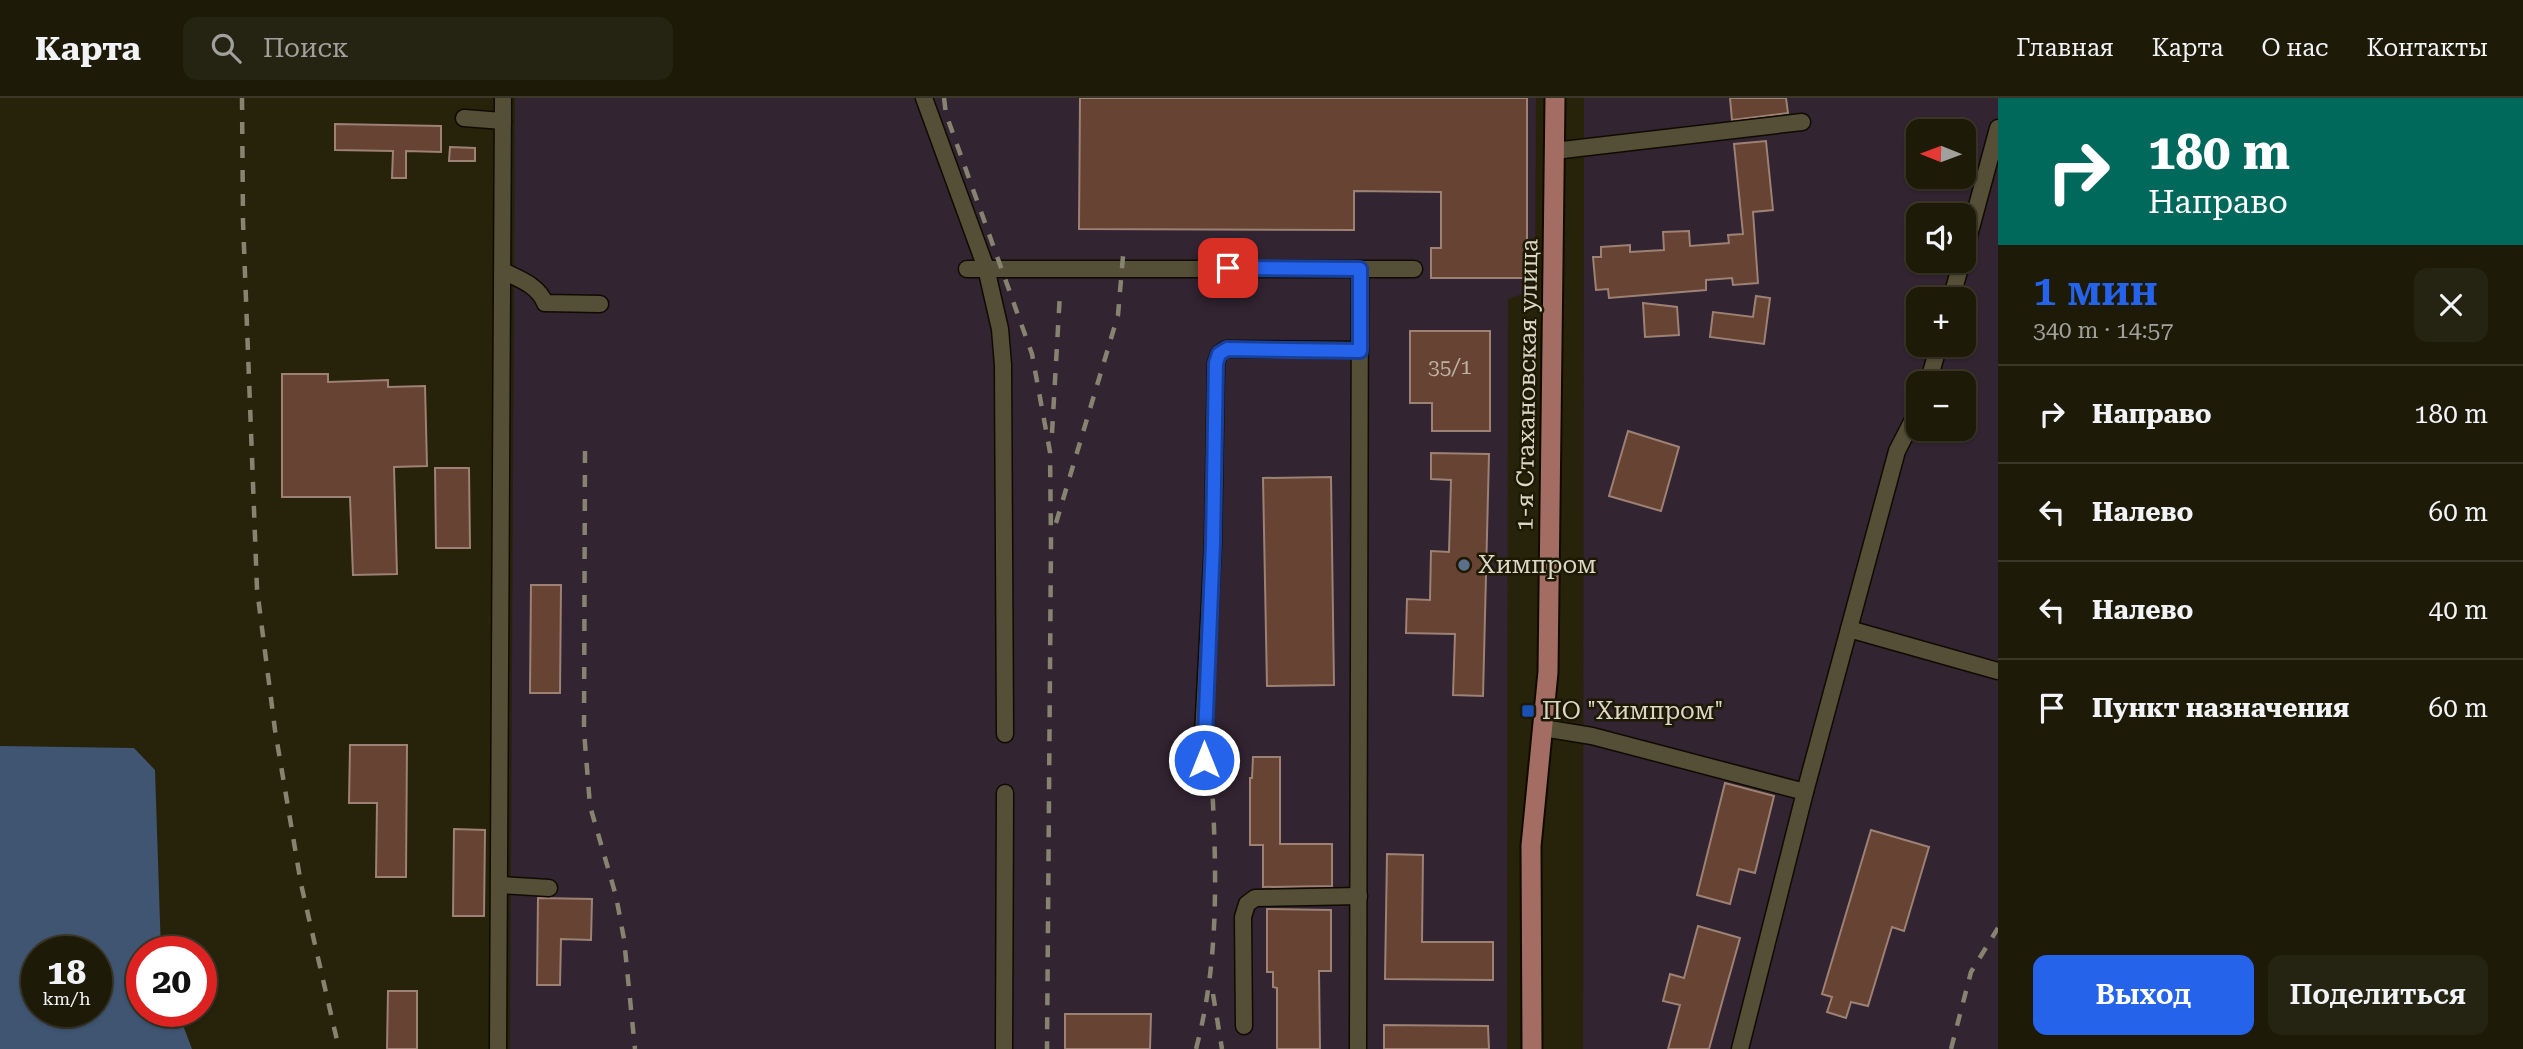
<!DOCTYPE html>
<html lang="ru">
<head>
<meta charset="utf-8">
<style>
  :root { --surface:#1d1a08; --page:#252312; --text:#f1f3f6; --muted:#a0a19c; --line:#3b3829; --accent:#2563eb }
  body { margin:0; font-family:"Roboto Serif",serif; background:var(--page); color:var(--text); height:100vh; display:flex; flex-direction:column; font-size:26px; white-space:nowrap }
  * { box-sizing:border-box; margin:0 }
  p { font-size:23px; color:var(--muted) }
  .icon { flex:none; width:38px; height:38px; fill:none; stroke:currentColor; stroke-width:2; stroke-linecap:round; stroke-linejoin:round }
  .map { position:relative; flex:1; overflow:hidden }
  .panel { display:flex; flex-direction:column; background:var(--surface); width:525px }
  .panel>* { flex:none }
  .banner { background:#00695c; color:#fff; overflow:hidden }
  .needle { width:46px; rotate:271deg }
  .fabs { position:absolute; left:1906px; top:21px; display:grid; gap:14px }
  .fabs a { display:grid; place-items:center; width:70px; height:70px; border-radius:14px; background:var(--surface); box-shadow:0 2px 5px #0004,0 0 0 2px var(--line); font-size:35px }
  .speed { position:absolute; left:21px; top:838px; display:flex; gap:14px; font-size:35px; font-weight:700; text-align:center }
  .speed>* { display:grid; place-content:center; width:91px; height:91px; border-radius:50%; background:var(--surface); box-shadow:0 2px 5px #0004,0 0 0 2px var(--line); line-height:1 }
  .speed small { font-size:18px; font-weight:400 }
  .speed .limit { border:10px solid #d22; background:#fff; color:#111 }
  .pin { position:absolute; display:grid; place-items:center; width:60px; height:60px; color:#fff; margin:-30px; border-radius:14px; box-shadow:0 4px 10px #0006 }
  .me { position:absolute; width:77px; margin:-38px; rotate:0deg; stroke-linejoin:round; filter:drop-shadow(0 0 5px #0008) }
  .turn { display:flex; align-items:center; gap:24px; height:147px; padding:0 35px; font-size:32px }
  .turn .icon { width:91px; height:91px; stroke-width:2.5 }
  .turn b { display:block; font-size:49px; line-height:60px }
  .round { display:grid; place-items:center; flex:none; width:74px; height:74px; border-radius:14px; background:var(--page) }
  .headline { display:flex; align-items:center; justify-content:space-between; height:119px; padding:0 35px }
  h1 { font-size:42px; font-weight:600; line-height:52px; color:var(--accent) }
  .cta { display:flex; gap:14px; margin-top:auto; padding:14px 35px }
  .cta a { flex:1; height:80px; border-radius:14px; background:var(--accent); color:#fff; font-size:28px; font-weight:600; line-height:80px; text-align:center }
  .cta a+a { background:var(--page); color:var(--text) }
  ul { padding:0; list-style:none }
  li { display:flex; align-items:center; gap:21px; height:98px; padding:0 35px; border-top:2px solid var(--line) }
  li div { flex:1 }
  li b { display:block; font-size:26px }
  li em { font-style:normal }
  header { display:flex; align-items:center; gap:42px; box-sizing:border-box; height:98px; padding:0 35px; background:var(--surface); border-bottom:2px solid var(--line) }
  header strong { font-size:33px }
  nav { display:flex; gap:38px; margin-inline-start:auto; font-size:24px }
  .search { width:490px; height:63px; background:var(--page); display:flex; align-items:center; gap:18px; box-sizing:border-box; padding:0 24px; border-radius:14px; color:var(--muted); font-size:26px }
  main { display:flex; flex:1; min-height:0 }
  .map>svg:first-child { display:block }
  .industrial { fill:#322431; fill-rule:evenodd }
  .water { fill:#3f5572; fill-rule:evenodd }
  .building { fill:#664332; stroke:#9c8174; stroke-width:2 }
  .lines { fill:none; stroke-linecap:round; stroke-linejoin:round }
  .minor-casing { stroke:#100b00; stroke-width:19 }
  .major-casing { stroke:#100b00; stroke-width:23 }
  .minor { stroke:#544f36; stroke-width:16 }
  .major { stroke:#a46d63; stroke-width:19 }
  .rail { stroke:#878371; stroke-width:4.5; stroke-dasharray:12 12; stroke-linecap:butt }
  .route-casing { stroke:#184099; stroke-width:18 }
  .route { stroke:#2563eb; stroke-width:12 }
  .service-dot { fill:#5c6f8a; stroke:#1e1903; stroke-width:2.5 }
  .transit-dot { fill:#1a4fb4; stroke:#1e1903; stroke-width:2.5 }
  .labels { text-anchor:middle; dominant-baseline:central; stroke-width:5; stroke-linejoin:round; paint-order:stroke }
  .number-label { font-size:21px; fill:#bdb2a3 }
  .street-label { font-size:24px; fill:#dad7c9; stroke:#1e1903 }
  .poi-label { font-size:24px; fill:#dad7c9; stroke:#1e1903; text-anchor:start }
</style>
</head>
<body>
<header>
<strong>Карта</strong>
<div class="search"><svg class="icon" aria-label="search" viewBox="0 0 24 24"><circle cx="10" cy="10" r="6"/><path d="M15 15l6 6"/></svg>Поиск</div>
<nav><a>Главная</a><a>Карта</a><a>О нас</a><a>Контакты</a></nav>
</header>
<main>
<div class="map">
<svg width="1998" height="951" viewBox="0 0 1998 951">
  <rect width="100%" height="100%" fill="#27220a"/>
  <g class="industrial">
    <polygon points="515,0 1536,0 1535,192 1508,201 1507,951 510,951"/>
    <path d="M1584 0H1998V951H1583ZM1918 33H1964V79H1918ZM1918 117H1964V163H1918ZM1918 201H1964V247H1918ZM1918 285H1964V331H1918Z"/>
  </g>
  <path class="water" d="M0 648 134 650 155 672 161 854H142V914H178L192 951H0ZM37 854H96V914H37Z"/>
  <g class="building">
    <polygon points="1080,0 1527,0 1527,180 1431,180 1431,150 1441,150 1441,94 1354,93 1354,132 1079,131"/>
    <polygon points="1730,0 1786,0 1788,15 1732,22"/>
    <polygon points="335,26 441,28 441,54 406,53 406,80 392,80 393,53 335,52"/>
    <polygon points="1766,43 1773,112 1753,114 1758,185 1733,187 1732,180 1706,182 1706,192 1609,200 1608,191 1596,192 1593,159 1601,159 1601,149 1630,147 1630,154 1664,152 1663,134 1689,133 1690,148 1729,145 1728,137 1743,136 1734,46"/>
    <polygon points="450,49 475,50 475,63 449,63"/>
    <polygon points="1756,198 1770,200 1764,246 1710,239 1713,214 1753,219"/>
    <polygon points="1643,205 1677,209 1679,237 1645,239"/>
    <polygon points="1410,233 1490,233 1490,333 1432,333 1432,305 1410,305"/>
    <polygon points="282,276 328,276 328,284 388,282 388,289 425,288 427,368 394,369 397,476 353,477 350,399 282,399"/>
    <polygon points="1628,333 1679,349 1661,413 1609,398"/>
    <polygon points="1431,355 1489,356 1483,598 1453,597 1455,536 1406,535 1407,501 1430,502 1431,453 1449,454 1451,382 1431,381"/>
    <polygon points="435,370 469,370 470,450 436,450"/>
    <polygon points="1331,379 1334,587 1267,588 1263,380"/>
    <polygon points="531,487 561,487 560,595 530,595"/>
    <polygon points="350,647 407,647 406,779 376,779 377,705 349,705"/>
    <polygon points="1253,659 1280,659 1280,746 1332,746 1332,788 1263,789 1263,747 1250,747 1250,680 1252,680"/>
    <polygon points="1725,685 1774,698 1755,775 1739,771 1730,806 1697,797"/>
    <polygon points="454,731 485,732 484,818 453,818"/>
    <polygon points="1871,732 1929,749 1904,833 1892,829 1868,908 1851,904 1846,920 1827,914 1832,899 1822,896"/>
    <polygon points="1387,756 1423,757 1422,844 1493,844 1493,882 1385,881"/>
    <polygon points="538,800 592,801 591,842 561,841 560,887 537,887"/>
    <polygon points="1267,811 1331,812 1331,873 1319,873 1320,951 1277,951 1277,890 1273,889 1273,874 1267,874"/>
    <polygon points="1698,828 1740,840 1709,951 1668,951 1680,907 1663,903 1670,876 1684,880"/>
    <polygon points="388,893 417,893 417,951 387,951"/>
    <polygon points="1065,916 1151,916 1150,951 1065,951"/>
    <polygon points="1384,927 1488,928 1489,951 1384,951"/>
  </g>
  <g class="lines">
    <g class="minor-casing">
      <g id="minor">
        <polyline points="924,0 986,170 1000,231 1003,267 1005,636"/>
        <polyline points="464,20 503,23"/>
        <polyline points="1554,53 1802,24"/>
        <polyline points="1964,156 1998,30"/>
        <polyline points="967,171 1414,171"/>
        <path d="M503 173C519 181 538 187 545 205L600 206"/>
        <polyline points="1951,201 1962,163"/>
        <polyline points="1928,285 1939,247"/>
        <polyline points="1849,531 1998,573"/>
        <polyline points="1543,630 1592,638 1805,694 1740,951"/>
        <polyline points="1204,687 1203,637 1213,445 1216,265 1219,256 1226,251 1360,252"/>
        <polyline points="1805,694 1897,353 1918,312"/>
        <polyline points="500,787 549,790"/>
        <polyline points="1244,928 1243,819 1247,806 1255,800 1359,798"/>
        <polyline points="498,951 503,0"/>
        <polyline points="1004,951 1005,695"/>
        <polyline points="1358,951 1360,171"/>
      </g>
    </g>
    <g class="major-casing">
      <polyline id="major" points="1532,951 1531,748 1548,574 1555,0"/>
    </g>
    <use href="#minor" class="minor"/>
    <use href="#major" class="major"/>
    <g class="rail">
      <polyline points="242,0 243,123 257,491 275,632 301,786 339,951"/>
      <polyline points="944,0 946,16 1032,256 1050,354 1051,443 1047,951"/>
      <polyline points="1052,335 1060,195"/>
      <polyline points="585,353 584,633 590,708 616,798 624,841 635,951"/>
      <polyline points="1056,425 1118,217 1123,158"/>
      <polyline points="1213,896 1222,951"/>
      <path d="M1196 951C1221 857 1216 762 1211 666"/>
      <polyline points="1951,951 1971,874 1998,830"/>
    </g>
  </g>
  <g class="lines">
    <g class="route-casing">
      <polyline id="route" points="1204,662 1213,445 1216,265 1219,256 1227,251 1360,253 1360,171 1228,170"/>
    </g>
    <use href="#route" class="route"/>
  </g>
  <circle class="service-dot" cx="1464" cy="467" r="7"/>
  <rect class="transit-dot" x="1521" y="606" width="14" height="14" rx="3.5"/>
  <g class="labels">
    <g class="number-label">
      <text x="1450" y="269">35/1</text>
    </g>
    <g class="street-label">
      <text transform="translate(1527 287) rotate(-89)">1-я Стахановская улица</text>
    </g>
    <g class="poi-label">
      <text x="1478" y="467">Химпром</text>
      <text x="1542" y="613">ПО "Химпром"</text>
    </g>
  </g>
</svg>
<div class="fabs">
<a><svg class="needle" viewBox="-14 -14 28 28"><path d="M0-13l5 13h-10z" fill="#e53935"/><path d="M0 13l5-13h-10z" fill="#a0a19c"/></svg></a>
<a><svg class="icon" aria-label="sound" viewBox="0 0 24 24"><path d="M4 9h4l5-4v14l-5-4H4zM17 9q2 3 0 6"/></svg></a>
<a>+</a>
<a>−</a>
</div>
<div class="speed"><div>18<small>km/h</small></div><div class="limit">20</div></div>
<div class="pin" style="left:1228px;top:170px;background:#d93025"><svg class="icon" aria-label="arrive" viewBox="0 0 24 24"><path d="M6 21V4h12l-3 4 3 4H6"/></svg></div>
<svg class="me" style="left:1204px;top:662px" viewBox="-20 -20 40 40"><circle r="17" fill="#2563eb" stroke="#fff" stroke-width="3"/><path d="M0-11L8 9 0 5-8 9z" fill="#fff"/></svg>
</div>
<section class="panel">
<div class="banner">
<div class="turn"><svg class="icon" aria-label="right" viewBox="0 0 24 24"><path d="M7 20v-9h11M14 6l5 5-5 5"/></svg><div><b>180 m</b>Направо</div></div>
</div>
<div class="headline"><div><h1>1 мин</h1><p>340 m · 14:57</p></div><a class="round"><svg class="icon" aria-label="close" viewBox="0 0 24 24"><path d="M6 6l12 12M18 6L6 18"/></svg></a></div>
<ul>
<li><svg class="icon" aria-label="right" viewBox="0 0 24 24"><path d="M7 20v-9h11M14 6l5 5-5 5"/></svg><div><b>Направо</b></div><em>180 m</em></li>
<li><svg class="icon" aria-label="left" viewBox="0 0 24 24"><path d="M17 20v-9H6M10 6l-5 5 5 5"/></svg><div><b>Налево</b></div><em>60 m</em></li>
<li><svg class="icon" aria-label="left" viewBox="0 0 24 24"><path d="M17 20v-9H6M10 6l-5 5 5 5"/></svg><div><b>Налево</b></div><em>40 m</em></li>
<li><svg class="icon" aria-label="arrive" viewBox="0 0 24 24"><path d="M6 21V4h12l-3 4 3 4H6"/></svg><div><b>Пункт назначения</b></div><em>60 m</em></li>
</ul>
<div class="cta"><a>Выход</a><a>Поделиться</a></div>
</section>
</main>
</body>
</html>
